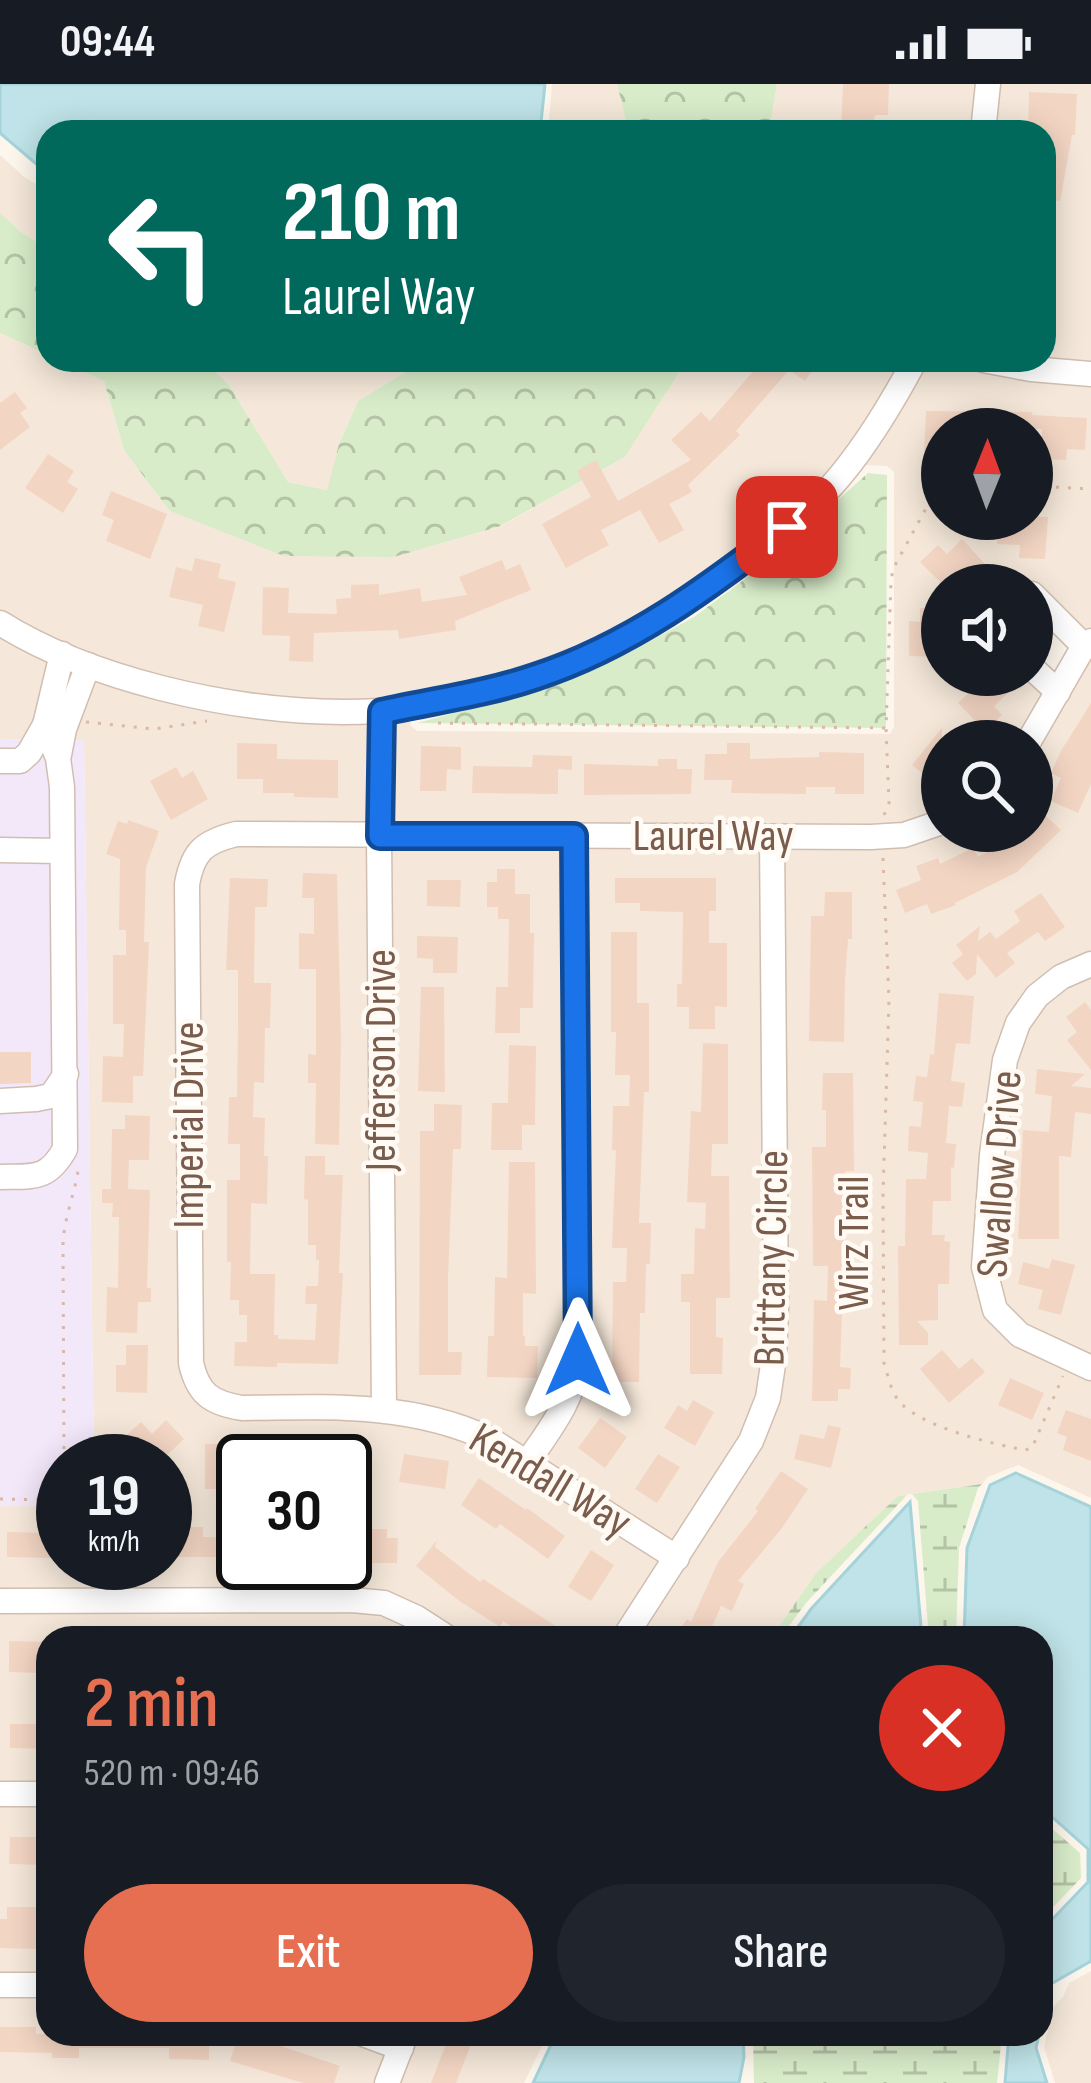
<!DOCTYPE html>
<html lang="en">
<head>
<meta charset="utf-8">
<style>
  :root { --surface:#171b24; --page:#20242c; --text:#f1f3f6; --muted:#9ea1a6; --accent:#e76f51 }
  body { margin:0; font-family:"Sofia Sans Condensed",sans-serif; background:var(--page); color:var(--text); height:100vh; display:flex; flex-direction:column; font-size:45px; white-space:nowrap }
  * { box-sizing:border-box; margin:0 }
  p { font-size:39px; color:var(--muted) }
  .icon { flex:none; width:66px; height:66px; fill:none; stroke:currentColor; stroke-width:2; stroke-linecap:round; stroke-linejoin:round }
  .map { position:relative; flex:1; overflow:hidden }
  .side { position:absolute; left:36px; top:1542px; width:1017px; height:420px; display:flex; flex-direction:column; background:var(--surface); border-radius:36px; box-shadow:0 6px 30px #0003 }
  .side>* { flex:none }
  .guide { position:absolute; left:36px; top:36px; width:1020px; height:252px; border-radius:36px; box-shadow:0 6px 30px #0003; background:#00695c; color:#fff; overflow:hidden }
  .needle { width:78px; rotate:1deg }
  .controls { position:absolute; left:921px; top:324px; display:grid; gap:24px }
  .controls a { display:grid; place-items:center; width:132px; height:132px; border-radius:50%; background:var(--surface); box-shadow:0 6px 30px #0003; font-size:60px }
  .speed { position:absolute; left:36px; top:1350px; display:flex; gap:24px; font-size:60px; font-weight:700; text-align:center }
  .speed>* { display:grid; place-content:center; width:156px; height:156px; border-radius:50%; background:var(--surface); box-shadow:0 6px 30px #0003; line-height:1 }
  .speed small { font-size:30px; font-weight:400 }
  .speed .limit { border:6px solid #111; border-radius:18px; background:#fff; color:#111 }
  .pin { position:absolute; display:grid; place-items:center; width:102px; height:102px; color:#fff; margin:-51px; border-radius:24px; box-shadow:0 6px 18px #0006 }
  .me { position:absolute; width:132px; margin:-66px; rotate:0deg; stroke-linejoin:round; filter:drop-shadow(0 0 9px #0008) }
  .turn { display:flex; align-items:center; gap:42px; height:252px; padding:0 48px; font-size:54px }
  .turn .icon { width:156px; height:156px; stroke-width:2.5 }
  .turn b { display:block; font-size:84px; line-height:102px }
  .round { display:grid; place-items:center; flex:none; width:126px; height:126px; border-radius:63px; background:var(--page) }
  .summary { display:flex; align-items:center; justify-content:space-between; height:204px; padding:0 48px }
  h1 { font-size:72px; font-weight:600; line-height:90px; color:var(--accent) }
  .primary-button { display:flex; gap:24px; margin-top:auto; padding:24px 48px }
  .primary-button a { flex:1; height:138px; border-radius:72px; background:var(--accent); color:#fff; font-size:48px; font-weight:600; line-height:138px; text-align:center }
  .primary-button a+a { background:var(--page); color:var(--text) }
  .status { display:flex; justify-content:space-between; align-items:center; height:84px; padding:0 60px; background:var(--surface); direction:ltr }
  .status svg { height:33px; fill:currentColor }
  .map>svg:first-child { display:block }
  .residential { fill:#f5e8da; fill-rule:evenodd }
  .education { fill:#f3e8fa }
  .forest { fill:url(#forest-crowns) }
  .wetland { fill:url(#wetland-marsh) }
  .water { fill:#bfe3e8; stroke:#a5d3da; stroke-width:3 }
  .building { fill:#f3d5c3 }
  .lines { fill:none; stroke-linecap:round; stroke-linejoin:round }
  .minor-casing { stroke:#d1beb0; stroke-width:27 }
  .path { stroke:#d9b8a5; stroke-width:3; stroke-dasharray:3 9; stroke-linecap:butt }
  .minor { stroke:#fff; stroke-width:24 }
  .route-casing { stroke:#114b97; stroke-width:30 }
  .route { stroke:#1a73e8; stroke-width:21 }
  .labels { text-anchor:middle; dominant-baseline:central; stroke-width:9; stroke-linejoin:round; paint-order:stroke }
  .street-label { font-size:45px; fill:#7a5c4d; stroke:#fffaf3 }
</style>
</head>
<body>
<div class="status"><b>09:44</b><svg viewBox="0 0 49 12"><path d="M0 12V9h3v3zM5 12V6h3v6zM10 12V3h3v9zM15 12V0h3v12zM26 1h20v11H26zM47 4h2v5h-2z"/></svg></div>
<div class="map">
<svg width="1091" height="1999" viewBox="0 0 1091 1999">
  <defs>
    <pattern id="forest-crowns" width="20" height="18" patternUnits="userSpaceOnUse" patternTransform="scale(3)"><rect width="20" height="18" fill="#d8ecc9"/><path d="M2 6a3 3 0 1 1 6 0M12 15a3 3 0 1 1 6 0" fill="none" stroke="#b4c2a5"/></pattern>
    <pattern id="wetland-marsh" width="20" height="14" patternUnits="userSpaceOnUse" patternTransform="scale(3)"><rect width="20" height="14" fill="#d8ecc9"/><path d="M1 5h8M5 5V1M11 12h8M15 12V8" fill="none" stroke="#b4c2a5"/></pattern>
  </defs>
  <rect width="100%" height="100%" fill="#fdf6ec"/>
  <g class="residential">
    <polygon points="552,0 617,0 627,41 626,48 548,48"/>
    <polygon points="777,0 980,0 975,48 769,48"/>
    <polygon points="997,0 1091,0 1091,280 1044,276 1044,48 992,48"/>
    <polygon points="0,71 24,93 48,107 48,165 21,148 0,129"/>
    <polygon points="0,249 48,271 48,276 58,276 104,297 124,366 394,473 499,443 625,373 687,276 905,276 879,323 833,387 782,435 653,528 532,584 381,618 267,616 137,588 22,542 0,528"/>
    <polygon points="203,276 425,276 358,317 339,360 328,406 288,398 229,301"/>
    <path d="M925 276H954L985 287 1091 300V545L1085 549 1036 501 1024 496 1007 495 994 501H942V591H1026L1046 610 1019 657H942V727L903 741 871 743 388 742 390 636 413 631 410 641 417 647 890 650 894 643V388L887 382 866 381 848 396ZM942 345H1032V435H942Z"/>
    <path d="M0 551 73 584 373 637 371 742 198 757 196 1317 205 1325 358 1333 425 1341 485 1363 664 1477 613 1554H465L421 1525 0 1507V1422L63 1421V1479H165V1377H94L84 657 0 655ZM243 1377H345V1479H243Z"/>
    <polygon points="1091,569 1091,871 1010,935 980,1207 1091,1294 1091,1414 1018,1381 988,1393 982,1400 898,1412 816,1489 771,1554 634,1554 773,1325 780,762 944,747 1032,747 1032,670"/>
    <polygon points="236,760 371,762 375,1315 242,1314 225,1311 203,1291 196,801 204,776 218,765"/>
    <polygon points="388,762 566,762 569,1275 564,1303 525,1367 462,1332 427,1322 392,1317"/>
    <polygon points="583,762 763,762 767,1225 759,1311 743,1352 674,1461 540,1376 573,1325"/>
    <polygon points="1091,891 1091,1273 1025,1243 1003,1220 993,1183 1013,979 1025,944 1043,920 1065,902"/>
    <polygon points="352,1525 382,1528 430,1554 48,1554 48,1700 0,1700 0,1527"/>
    <polygon points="0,1720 48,1720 48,1891 0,1892"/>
    <polygon points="1091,1887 1091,1999 1055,1999 1044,1963 1053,1923 1063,1913 1069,1899"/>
    <polygon points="0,1911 48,1911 48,1950 335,1950 389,1970 378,1999 0,1999"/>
    <polygon points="416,1950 548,1950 524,1999 397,1999"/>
  </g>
  <polygon class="education" points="0,655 84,656 94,1377 63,1377 63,1421 0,1422"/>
  <g class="forest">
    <polygon points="617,0 777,0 769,48 626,48 627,41"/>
    <polygon points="0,129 21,148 48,165 48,271 0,249"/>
    <polygon points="58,276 203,276 229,301 288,398 327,406 339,360 358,317 425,276 504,276 518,286 531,276 687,276 625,373 498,443 394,473 284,472 170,427 124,366 104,297"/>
    <polygon points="868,389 887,391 886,644 417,639 540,606 625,571 694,533 768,478"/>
  </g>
  <g class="wetland">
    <polygon points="982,1400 978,1404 959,1464 956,1554 929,1554 918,1417 912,1410"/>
    <polygon points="907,1411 806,1519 780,1554 771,1554 816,1489 898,1412"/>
    <polygon points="1041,1735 1080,1769 1081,1794 1041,1836"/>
    <polygon points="753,1950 1002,1950 997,1999 754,1999"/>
  </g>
  <g class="water">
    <polygon points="0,0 545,0 540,48 48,48 48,90 0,49"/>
    <polygon points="1016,1389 1091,1423 1091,1877 1051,1900 1041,1943 1041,1847 1088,1798 1088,1765 1041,1723 1041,1554 964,1554 967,1464 990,1401"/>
    <polygon points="910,1418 922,1554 790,1554 811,1525"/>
    <polygon points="556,1950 743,1950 744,1973 739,1999 533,1999"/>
    <polygon points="1009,1950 1039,1950 1036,1964 1047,1999 1005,1999"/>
  </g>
  <g class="building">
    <polygon points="843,0 889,0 888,31 875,31 872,48 841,48"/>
    <polygon points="1029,8 1077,10 1075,51 1072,51 1060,117 1044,114 1044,48 1028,48"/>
    <polygon points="763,276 820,276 805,297 789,286 736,347 740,351 688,401 692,408 669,420 684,446 659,459 640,426 601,446 609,461 566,484 542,440 591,413 577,387 596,376 618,417 691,376 671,356 701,328 710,337"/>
    <polygon points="15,308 27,324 20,329 30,343 0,366 0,319"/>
    <polygon points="926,327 1032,328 1032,331 1087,334 1085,366 1067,365 1066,376 1041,375 1042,345 942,345 942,372 924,371"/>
    <polygon points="48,370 74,387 67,398 78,405 63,429 25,404"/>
    <polygon points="111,407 167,430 150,475 106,457 114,436 102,431"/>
    <polygon points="1032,433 1048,433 1045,475 1019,474 1020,461 997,460 999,435 1032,435"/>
    <polygon points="962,455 985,480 963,501 943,501 920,478 938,461 947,470"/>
    <polygon points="195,474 221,480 218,494 236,498 224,548 198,542 203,521 169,513 176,483 192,487"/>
    <polygon points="502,476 506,486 520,480 531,506 455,537 456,546 399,555 398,546 314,549 313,578 289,577 290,552 262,551 263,503 289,504 288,529 337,530 336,515 351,514 351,501 379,500 379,511 420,504 422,518 467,511 459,493"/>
    <polygon points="920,524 942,524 942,573 909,572 909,537 920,538"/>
    <polygon points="988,591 999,591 1012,605 994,622 1002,631 985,647 958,619"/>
    <polygon points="1091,619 1091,700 1078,729 1051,717 1061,694 1051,689 1061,667"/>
    <polygon points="942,644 942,691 936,700 912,681"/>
    <polygon points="237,659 277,660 277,675 338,676 338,714 294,713 294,709 263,709 263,695 237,695"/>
    <polygon points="727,659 750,659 750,675 819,673 819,668 864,669 864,710 835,710 835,703 806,703 806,710 731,709 732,696 704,696 705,670 727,670"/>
    <polygon points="421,662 461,663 461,686 447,685 446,707 420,707"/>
    <polygon points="533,671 572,672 572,686 558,685 558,710 472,709 473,682 532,683"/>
    <polygon points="658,675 677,675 677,685 692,685 691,710 584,711 584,680 658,682"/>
    <polygon points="176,683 182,694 193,687 208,715 171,736 150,697"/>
    <polygon points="1032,719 1061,746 1017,788 955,819 956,821 931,830 927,820 905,829 896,806 921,796 916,782 938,774 940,780 973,764 978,773 1007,758 1019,747 1032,747"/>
    <polygon points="128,736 159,747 146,783 144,858 149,858 143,992 133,992 133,1019 102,1018 103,972 123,973 124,940 113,940 113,871 126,871 126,846 119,846 120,775 106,770 118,737 127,740"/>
    <polygon points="497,785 515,785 515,810 530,810 530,849 534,849 533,924 520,924 520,949 495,949 496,903 508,903 509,835 498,835 498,823 487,823 487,798 497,798"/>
    <polygon points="303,789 337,790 341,956 339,1061 315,1060 316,999 308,999 308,970 316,971 316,885 299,885 299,849 314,850 314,814 302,814"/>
    <polygon points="230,794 268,795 267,823 255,823 254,899 271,899 270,944 265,944 264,999 254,998 253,1033 265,1034 264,1072 268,1072 267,1120 251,1119 250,1190 275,1190 274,1251 278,1251 278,1255 315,1256 317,1220 305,1220 306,1202 318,1202 319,1176 316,1176 316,1161 308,1161 308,1116 304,1115 305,1072 325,1072 325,1091 343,1091 339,1189 343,1189 338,1280 277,1279 277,1283 234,1282 235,1258 247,1258 247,1231 239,1231 239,1216 230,1216 231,1178 227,1178 227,1096 240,1096 240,1060 228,1060 229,1013 237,1013 238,943 238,886 226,886"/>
    <polygon points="615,794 716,794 716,827 709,827 709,859 727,859 727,923 715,922 715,945 689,945 689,923 677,923 677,900 682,900 683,828 640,827 640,819 615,819"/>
    <polygon points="427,796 461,796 460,823 427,822"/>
    <polygon points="825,808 852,808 852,855 848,855 845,898 844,958 809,957 811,832 824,832"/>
    <polygon points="1041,809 1065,843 1045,857 1038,848 1007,869 1015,879 996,894 977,870 976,890 967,897 952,879 963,870 956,861 980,842 978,857 990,848 996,855 1020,837 1014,827"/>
    <polygon points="611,848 637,848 637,919 649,919 649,1008 644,1008 639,1139 651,1139 650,1180 646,1180 645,1229 640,1229 639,1298 612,1298 613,1198 626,1198 627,1164 612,1164 616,1066 612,1066 613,1022 629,1022 630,991 615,991 616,948 611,948"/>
    <polygon points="417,852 458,853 457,889 433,889 433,875 417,874"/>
    <polygon points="421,903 444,903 445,1008 418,1007"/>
    <polygon points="939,909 974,912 970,960 956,959 951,997 965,999 962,1023 949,1022 946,1059 956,1060 954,1084 951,1083 951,1117 933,1117 932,1151 945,1151 944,1157 950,1158 949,1200 938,1200 938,1236 917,1237 928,1249 928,1261 899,1261 898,1162 905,1162 906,1095 926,1095 928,1069 908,1067 909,1042 921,1043 923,1018 913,1017 916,992 927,993 930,970 934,971"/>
    <polygon points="1085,918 1091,926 1091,986 1067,956 1077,948 1066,933"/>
    <polygon points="703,959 728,960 728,1060 712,1060 711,1092 729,1092 730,1214 716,1214 716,1253 723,1254 722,1290 690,1290 690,1218 681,1218 681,1190 694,1190 695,1144 705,1145 706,1119 687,1118 691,1027 701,1028"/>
    <polygon points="509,961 536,962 535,1041 522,1041 522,1066 491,1066 492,1019 508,1019"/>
    <polygon points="0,968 31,968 31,999 0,1000"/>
    <polygon points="1037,985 1085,990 1071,1002 1091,1004 1091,1030 1075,1028 1071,1073 1059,1072 1059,1155 1018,1155 1023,1046 1049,1048 1052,1012 1035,1010"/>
    <polygon points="823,989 853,989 854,1087 845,1087 844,1159 853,1159 852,1200 843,1200 840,1283 851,1284 850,1305 838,1305 838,1317 812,1317 814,1216 827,1217 828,1182 813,1182 812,1063 826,1063 826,1026 822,1026"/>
    <polygon points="434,1020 462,1021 461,1065 453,1065 448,1195 448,1268 462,1268 461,1291 419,1291 420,1047 434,1047"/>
    <polygon points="125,1031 150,1032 149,1076 129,1076 128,1105 150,1106 147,1204 151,1204 151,1218 138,1218 137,1249 106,1248 107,1203 118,1204 119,1133 112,1133 113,1119 102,1119 102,1105 111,1105 112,1045 125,1045"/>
    <polygon points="509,1078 535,1078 536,1210 523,1209 523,1252 525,1252 525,1262 538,1262 537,1294 487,1293 488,1252 494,1252 495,1193 507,1194"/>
    <polygon points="1052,1175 1075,1181 1061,1231 1038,1225 1043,1206 1018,1200 1023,1178 1049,1185"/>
    <polygon points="126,1261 148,1261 147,1309 116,1308 116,1281 126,1281"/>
    <polygon points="942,1266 959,1285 972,1274 985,1288 949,1319 920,1285"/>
    <polygon points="1010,1294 1044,1309 1032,1336 998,1321"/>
    <polygon points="693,1316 714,1328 695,1362 664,1344 678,1321 687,1327"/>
    <polygon points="1066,1326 1091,1335 1091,1377 1063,1366 1067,1353 1057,1349"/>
    <polygon points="600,1334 627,1353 605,1384 578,1364"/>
    <polygon points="166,1336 184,1355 161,1377 138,1377 119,1358 141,1338 152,1350"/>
    <polygon points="828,1341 841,1344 831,1384 794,1375 800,1350 824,1355"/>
    <polygon points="326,1359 369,1360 368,1386 345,1385 345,1377 269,1377 269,1361 326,1362"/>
    <polygon points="205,1360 227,1360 228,1374 243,1375 243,1405 205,1405"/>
    <polygon points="404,1370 449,1377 445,1405 399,1398"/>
    <polygon points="658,1370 680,1383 657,1419 635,1405"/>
    <polygon points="781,1387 808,1405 782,1444 738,1497 744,1500 732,1527 721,1522 707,1554 674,1554 687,1535 691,1538 718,1478 758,1427 755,1425"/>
    <polygon points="479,1394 526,1426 527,1424 565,1452 548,1475 500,1440 496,1445 461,1421"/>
    <polygon points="165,1443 203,1443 203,1453 243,1454 243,1473 165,1473"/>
    <polygon points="357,1445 387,1445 387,1454 398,1454 397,1479 357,1479"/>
    <polygon points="7,1448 52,1449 52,1474 7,1473"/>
    <polygon points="437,1456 435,1463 480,1498 483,1495 574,1554 529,1554 503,1537 500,1543 458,1516 416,1482"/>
    <polygon points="591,1466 614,1481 591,1517 568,1503"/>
    <polygon points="9,1557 48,1558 48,1581 37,1580 36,1589 9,1588"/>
    <polygon points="10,1640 48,1640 48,1665 10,1664"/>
    <polygon points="10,1753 48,1753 48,1781 9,1780"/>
    <polygon points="7,1823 38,1823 37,1865 0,1864 0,1835 7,1835"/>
    <polygon points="0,1943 36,1943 36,1950 209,1950 209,1976 169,1975 169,1964 79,1964 79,1974 52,1974 52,1969 0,1968"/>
    <polygon points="239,1950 246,1950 340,1982 334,1999 303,1999 230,1977"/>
    <polygon points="450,1950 475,1950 456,1999 431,1999"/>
  </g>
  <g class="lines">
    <g class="minor-casing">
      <g id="minor">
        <polyline points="983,48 988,0"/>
        <polyline points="983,276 1031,285 1091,290"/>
        <polyline points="1032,510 1084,562"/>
        <path d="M0 539C48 569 106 590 161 604 232 622 304 631 378 627 399 626 420 620 441 616 561 592 648 550 745 476 778 450 814 424 841 391 870 356 893 317 915 276"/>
        <polyline points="1032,584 1058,608"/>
        <polyline points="382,628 379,752 384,1325"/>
        <polyline points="1029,657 1084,562 1091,557"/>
        <polyline points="59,671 64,645 88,581"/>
        <polyline points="0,677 20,677 29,669 45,641"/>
        <polyline points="0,766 61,767"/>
        <polyline points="1091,880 1061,893 1037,912 1018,939 1005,976 992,1071 984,1183 995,1226 1020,1251 1091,1284"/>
        <polyline points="0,1017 36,1015 51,1012 66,990"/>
        <path d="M0 1093C33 1092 47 1097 65 1065L62 703 58 674 45 641 62 570"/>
        <path d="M527 1379C549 1346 574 1316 578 1276L575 752"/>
        <path d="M677 1474 489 1355C410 1318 327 1323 242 1324 211 1319 198 1310 191 1279L187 800C193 767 204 758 236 750L871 753 904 751 942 738"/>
        <polyline points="0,1517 352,1516 384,1519 417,1534 448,1554"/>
        <polyline points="624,1554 751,1357 768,1314 774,1274 776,1225 772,753"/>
        <polyline points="0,1710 48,1710"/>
        <polyline points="0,1901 48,1901"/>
        <polyline points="363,1950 401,1964"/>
        <polyline points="387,1999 406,1950"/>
      </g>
    </g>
    <g class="path">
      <polyline points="1032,402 1091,405"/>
      <polyline points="86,638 154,645 207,637"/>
      <polyline points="438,639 886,644"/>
      <polyline points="884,731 889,720 886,644 891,498 893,485 936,406 942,403"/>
      <path d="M883 774 889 916 883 1110 884 1279C888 1291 890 1305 898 1316 918 1342 992 1360 1025 1366L1032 1364 1063 1292"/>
      <path d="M64 1377 63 1157C65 1133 74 1111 78 1087"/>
      <polyline points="0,1415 50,1416 63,1398"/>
    </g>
    <use href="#minor" class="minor"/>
  </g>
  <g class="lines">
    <g class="route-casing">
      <path id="route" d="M578 1276 574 752H380L382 628C432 617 485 610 535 593 630 562 709 503 787 443"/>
    </g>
    <use href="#route" class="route"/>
  </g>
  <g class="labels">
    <g class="street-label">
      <text x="713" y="752">Laurel Way</text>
      <text transform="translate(381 976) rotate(-90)">Jefferson Drive</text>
      <text transform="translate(189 1041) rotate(-90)">Imperial Drive</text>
      <text transform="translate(1000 1090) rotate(-86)">Swallow Drive</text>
      <text transform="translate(854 1159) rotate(-90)">Wirz Trail</text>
      <text transform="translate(772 1174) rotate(-89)">Brittany Circle</text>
      <text transform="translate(550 1397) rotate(31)">Kendall Way</text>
    </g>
  </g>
</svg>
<div class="controls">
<a><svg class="needle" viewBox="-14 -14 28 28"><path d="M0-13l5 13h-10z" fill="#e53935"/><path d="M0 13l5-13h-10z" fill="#9ea1a6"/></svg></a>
<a><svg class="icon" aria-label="sound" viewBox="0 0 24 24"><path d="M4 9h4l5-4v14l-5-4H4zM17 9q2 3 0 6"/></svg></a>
<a><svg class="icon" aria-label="search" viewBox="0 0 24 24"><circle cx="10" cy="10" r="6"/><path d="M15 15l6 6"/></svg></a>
</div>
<div class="speed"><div>19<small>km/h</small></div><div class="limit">30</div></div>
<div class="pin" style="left:787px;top:443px;background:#d93025"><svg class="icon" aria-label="arrive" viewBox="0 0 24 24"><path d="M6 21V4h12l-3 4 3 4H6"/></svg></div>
<svg class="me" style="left:578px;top:1276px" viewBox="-20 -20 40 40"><path d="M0-17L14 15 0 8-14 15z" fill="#1a73e8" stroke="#fff" stroke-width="4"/></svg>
<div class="guide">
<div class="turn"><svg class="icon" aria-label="left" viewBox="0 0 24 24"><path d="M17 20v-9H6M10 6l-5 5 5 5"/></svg><div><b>210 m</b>Laurel Way</div></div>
</div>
<section class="side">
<div class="summary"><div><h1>2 min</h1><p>520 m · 09:46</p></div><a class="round" style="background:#d93025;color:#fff"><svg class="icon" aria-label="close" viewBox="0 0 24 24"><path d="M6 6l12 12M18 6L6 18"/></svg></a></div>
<div class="primary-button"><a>Exit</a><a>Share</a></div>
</section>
</div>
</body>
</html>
